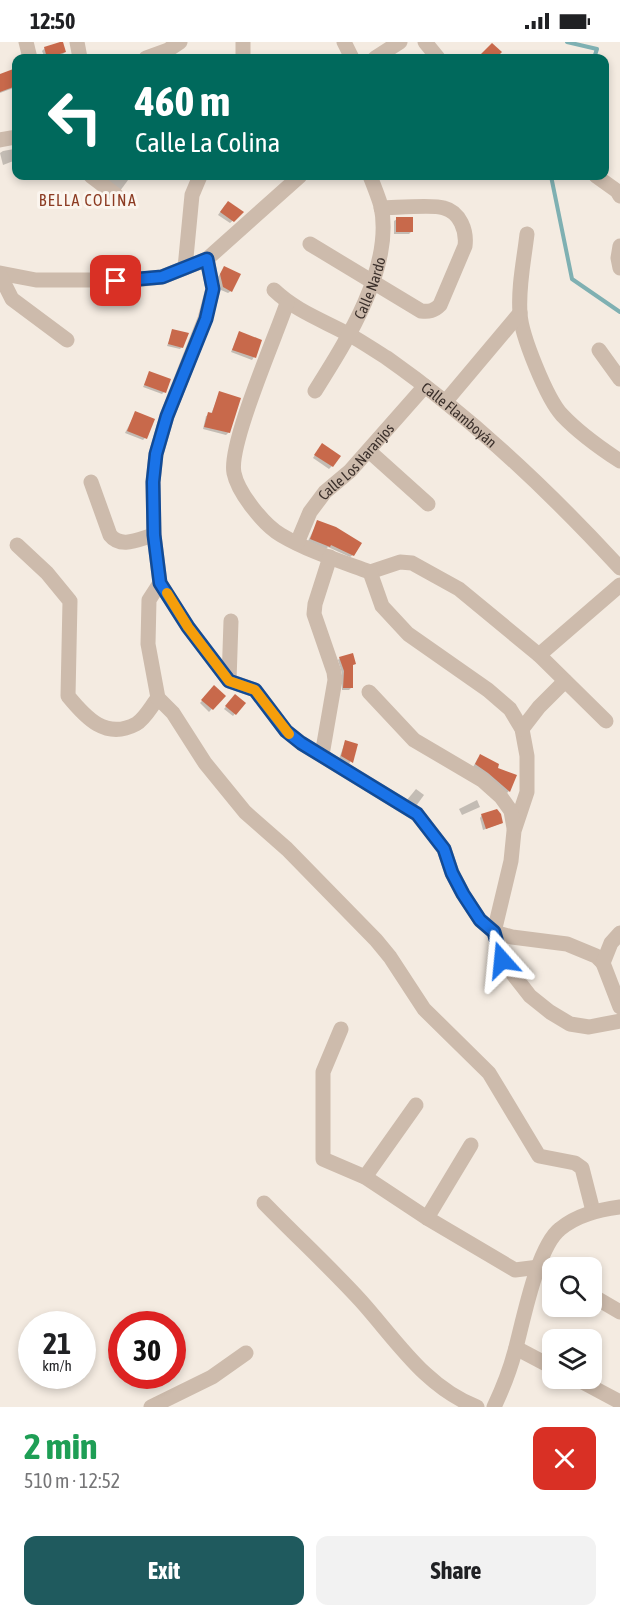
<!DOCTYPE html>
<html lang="en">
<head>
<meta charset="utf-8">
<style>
  :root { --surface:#fff; --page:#f2f2f2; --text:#202124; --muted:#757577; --accent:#1f5a5e }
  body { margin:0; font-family:"Asap Condensed",sans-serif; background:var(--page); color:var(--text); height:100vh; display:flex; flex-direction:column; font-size:22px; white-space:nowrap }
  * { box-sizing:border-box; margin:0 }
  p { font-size:20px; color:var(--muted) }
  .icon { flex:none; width:33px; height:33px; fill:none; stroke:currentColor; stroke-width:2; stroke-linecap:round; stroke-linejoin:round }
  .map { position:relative; height:1365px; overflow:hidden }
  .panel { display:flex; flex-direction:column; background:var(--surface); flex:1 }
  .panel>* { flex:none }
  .banner { position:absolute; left:12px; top:12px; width:597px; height:126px; border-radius:12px; box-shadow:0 3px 9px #0003; background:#00695c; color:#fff; overflow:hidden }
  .tools { position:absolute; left:542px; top:1215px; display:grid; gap:12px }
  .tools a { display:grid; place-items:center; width:60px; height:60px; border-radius:12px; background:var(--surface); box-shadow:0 3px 9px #0003; font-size:30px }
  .speed { position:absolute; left:18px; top:1269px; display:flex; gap:12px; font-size:30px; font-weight:700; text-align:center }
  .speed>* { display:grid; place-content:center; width:78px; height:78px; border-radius:50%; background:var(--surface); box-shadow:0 3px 9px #0003; line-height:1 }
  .speed small { font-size:15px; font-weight:400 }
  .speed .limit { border:9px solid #d22; background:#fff; color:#111 }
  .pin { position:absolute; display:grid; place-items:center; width:51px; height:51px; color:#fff; margin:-26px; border-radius:12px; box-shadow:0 3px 9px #0006 }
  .me { position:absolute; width:66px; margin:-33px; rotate:342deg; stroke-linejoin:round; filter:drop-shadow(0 0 4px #0008) }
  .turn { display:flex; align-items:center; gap:21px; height:126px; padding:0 24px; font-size:27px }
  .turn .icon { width:78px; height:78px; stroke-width:2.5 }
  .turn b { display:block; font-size:42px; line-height:51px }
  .round { display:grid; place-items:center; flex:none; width:63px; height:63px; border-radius:12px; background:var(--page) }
  .headline { display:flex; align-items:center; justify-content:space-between; height:102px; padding:0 24px }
  h1 { font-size:36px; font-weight:700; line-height:45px; color:#1e9e55 }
  .button { display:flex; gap:12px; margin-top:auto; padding:12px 24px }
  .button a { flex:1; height:69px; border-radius:12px; background:var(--accent); color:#fff; font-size:24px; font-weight:700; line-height:69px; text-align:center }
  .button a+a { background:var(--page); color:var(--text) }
  .status { display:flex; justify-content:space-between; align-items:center; height:42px; padding:0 30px; background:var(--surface); direction:ltr }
  .status svg { height:16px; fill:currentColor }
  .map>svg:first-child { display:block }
  .shadow { fill:#0003 }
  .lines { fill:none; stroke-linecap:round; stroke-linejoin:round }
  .stream { stroke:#7fb0b2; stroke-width:4 }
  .building { fill:#c8694b }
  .minor { stroke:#cdbbac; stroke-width:15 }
  .route-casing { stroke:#114b97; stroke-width:15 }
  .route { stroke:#1a73e8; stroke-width:10 }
  .slow { stroke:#f59e0b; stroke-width:10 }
  .labels { text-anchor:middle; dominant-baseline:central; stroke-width:6; stroke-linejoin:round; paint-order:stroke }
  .street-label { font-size:15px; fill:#3b302b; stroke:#fbf5ee }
  .neighbourhood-label { font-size:16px; letter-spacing:1.5px; fill:#8c3b22; stroke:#fbf5ee }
</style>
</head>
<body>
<div class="status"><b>12:50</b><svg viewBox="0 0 49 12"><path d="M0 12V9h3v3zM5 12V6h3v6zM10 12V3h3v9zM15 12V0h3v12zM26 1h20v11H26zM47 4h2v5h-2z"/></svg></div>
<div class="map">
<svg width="620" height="1365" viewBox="0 0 620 1365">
  <rect width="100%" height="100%" fill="#f4ebe1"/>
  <g class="shadow">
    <polygon points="45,6 65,10 62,13 45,16 42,9"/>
    <polygon points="16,27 16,45 0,51 0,34"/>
    <polygon points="14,107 16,118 3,123 0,111 3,109"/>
    <polygon points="106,134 131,134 120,149 104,136"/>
    <polygon points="225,163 242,171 230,181 218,173"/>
    <polygon points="397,177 411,190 409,192 394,192 394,179"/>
    <polygon points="224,226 231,249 228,251 221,248 218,235"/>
    <polygon points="173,288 182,305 180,307 167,304"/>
    <polygon points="239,291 254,315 252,318 231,310"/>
    <polygon points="150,331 164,350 162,352 143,345"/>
    <polygon points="220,350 229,390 226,393 203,387 206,374 211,372"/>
    <polygon points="136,370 145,396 143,398 125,391"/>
    <polygon points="320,405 332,424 329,427 313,416"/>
    <polygon points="318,479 353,513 350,515 328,505 326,507 308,499"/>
    <polygon points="340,616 351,624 351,646 349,648 342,648 342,631 338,618"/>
    <polygon points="214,646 224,654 209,670 200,661"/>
    <polygon points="235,654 244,661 233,674 224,667"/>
    <polygon points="345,700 356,703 349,723 339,717"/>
    <polygon points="478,716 495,726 509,749 507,751 473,725"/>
    <polygon points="416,747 424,753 416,764 407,758"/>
    <polygon points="477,758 480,765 462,773 459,767"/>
    <polygon points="482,773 502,781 483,788 480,776"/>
  </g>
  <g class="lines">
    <g class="stream">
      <polyline points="567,0 597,7 594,16"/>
      <polyline points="551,134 572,237 620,270"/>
    </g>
  </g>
  <g class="building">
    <polygon points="60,0 63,0 66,10 47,16 44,5"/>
    <polygon points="492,1 502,10 496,16 477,16"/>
    <polygon points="16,26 16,44 0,50 0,32"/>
    <polygon points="228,159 244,170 234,180 220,170"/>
    <rect x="396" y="175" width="17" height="15"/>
    <polygon points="224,224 241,232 232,250 223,245 220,232"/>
    <polygon points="172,287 189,291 183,306 168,302"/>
    <polygon points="239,289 262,298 256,316 232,308"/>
    <polygon points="149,329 171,337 166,351 144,343"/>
    <polygon points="219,349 241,356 230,391 204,385 208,370 212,371"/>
    <polygon points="135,369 155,377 147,397 127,389"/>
    <polygon points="322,401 341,414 333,425 314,413"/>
    <polygon points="317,478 336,485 362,501 354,514 331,503 330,505 310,497"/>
    <polygon points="353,611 356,622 353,623 353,646 343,646 344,629 339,615"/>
    <polygon points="214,643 226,654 213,668 201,658"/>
    <polygon points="235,652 246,661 236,673 225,664"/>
    <polygon points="345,698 358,702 353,721 341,714"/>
    <polygon points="480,712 499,722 498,726 517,733 510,750 488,731 475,722"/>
    <polygon points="497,767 501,772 503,781 486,787 481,772"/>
  </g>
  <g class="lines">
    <g class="minor">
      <polyline points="26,0 30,16"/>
      <polyline points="77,0 80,16"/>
      <polyline points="344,0 352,16"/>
      <polyline points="425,0 438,16"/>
      <polyline points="146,16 168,8 180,0"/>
      <polyline points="243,16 243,0"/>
      <polyline points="375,16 400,0"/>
      <polyline points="0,98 16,95"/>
      <polyline points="91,134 116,153"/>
      <polyline points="596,134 617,149 620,154"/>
      <path d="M527 192C524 218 518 245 520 271 521 293 547 357 562 373 579 391 600 406 620 419"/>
      <path d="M310 202 421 269C429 270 434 269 440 263L465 204C467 189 460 170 444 166 433 162 394 166 381 166"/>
      <polyline points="620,204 618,216 620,226"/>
      <polyline points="207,217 213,247 205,277 167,374 156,412 153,440 154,493 160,541 188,585 229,639 255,648 286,689 301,701 417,772 444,807 452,831 463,852 480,878 494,890 512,895 567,902 596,914 603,921"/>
      <polyline points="185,226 192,153 200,134"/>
      <polyline points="0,231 36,238 133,238 162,235 207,217 300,134"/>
      <polyline points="0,233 12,257 67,298"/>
      <path id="s1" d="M274 248C296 269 322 278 348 292 361 299 374 308 387 316 471 375 551 451 620 526"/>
      <path d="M287 261C276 294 228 403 234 431 238 451 264 483 281 493 308 509 340 519 370 530L400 520 412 521 459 547 539 613 620 543"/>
      <polyline points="599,308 620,337"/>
      <path id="s2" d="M315 349C346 300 394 225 381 164 378 154 374 144 370 134"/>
      <polyline points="446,359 520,271"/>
      <polyline points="369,409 428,462"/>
      <path d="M91 440 110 493C121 507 139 497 154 493"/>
      <path id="s3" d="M297 501 310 470 325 450 350 429 425 344"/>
      <path d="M17 503 47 531 70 559 68 654C86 676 106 698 136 682 145 677 152 663 158 656"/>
      <polyline points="370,530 382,564 408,592 488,648 510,667 522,687 527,714 527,750 514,789 511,819 494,890 502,918 530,954 550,970 570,982 589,985 620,979"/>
      <polyline points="160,541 149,558 148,602 158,656 173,671 205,721 245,770 287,807 376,898 390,915 424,967 489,1031 539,1114 575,1121 582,1126 593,1169"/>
      <polyline points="539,613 606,679"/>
      <polyline points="229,639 231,579"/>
      <polyline points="369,650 414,698 482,738 501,755 511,769 514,786"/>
      <polyline points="522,687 539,665 565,639"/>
      <polyline points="322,713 335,638 334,630 314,572 315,562 330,515"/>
      <polyline points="620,891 611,901 603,921 620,965"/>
      <polyline points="341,987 323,1030 323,1117 365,1135 427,1176 515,1228 539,1225"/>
      <polyline points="365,1135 416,1063"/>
      <path d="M264 1161C296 1194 330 1225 361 1259 396 1298 426 1346 477 1365"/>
      <polyline points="427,1176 471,1103"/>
      <polyline points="591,1253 620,1270"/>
      <polyline points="516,1306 552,1325"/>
      <polyline points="575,1336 620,1360"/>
      <polyline points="151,1365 212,1335 246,1311"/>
      <path d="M494 1365C503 1346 510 1328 515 1309 523 1280 537 1205 560 1187 577 1173 598 1168 620 1165"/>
    </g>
  </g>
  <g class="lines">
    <g class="route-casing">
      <polyline id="route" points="116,239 162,235 207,217 213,247 206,277 167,374 156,412 153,440 154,493 160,541 188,585 229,639 255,648 286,689 301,701 417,772 444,807 452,831 463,852 480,878 494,890 502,918"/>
    </g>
    <use href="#route" class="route"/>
    <polyline class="slow" points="167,551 188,585 229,639 255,648 289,692"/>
  </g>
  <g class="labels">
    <g class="street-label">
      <text stroke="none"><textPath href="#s2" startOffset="117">Calle Nardo</textPath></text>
      <text stroke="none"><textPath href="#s1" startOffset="224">Calle Flamboyán</textPath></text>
      <text stroke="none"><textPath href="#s3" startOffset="102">Calle Los Naranjos</textPath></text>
    </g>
    <g class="neighbourhood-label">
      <text x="88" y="158">BELLA COLINA</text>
    </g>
  </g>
</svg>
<div class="tools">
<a><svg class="icon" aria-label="search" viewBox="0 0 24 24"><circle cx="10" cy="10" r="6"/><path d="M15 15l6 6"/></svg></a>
<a><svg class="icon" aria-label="layers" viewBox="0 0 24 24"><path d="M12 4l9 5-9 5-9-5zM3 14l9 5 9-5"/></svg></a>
</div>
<div class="speed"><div>21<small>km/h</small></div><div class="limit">30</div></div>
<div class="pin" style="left:116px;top:239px;background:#d93025"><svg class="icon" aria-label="arrive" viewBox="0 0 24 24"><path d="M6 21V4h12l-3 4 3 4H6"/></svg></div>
<svg class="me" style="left:502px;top:918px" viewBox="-20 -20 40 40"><path d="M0-17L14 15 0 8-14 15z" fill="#1a73e8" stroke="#fff" stroke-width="4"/></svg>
<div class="banner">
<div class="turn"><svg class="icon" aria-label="left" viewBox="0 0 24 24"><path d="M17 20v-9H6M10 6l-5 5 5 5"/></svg><div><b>460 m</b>Calle La Colina</div></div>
</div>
</div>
<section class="panel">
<div class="headline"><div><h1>2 min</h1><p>510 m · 12:52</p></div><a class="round" style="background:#d93025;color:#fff"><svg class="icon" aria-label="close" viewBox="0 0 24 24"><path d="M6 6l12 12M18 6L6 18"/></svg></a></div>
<div class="button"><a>Exit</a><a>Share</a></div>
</section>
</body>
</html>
